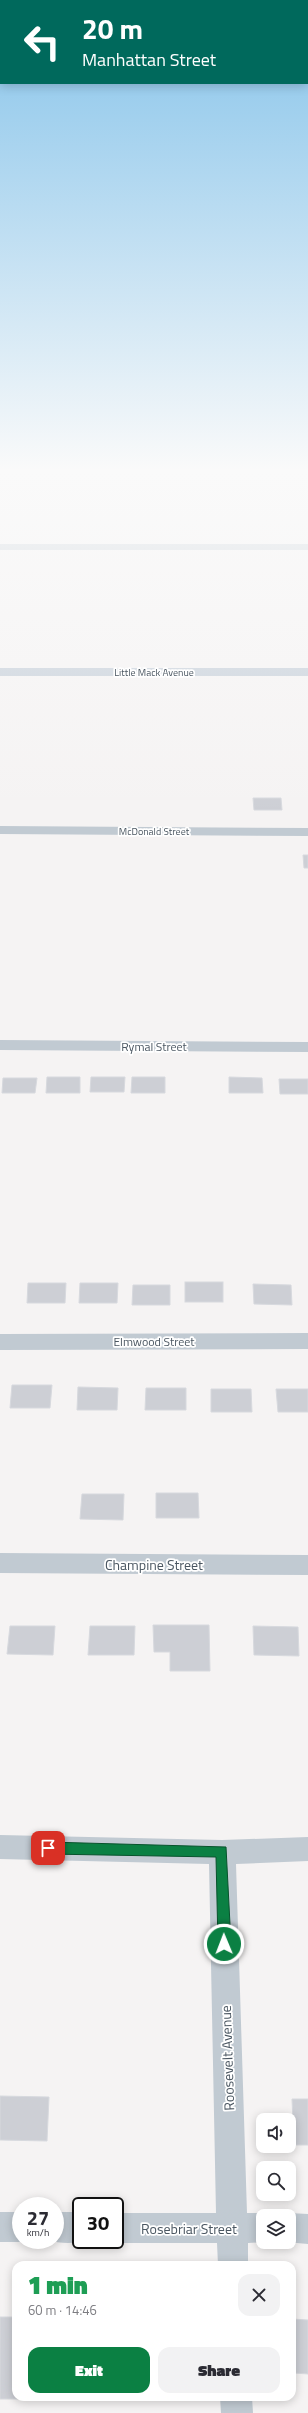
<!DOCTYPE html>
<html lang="en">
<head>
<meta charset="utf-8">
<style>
  :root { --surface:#fff; --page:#f2f2f3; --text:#2b2b33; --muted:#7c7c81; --accent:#0b8043 }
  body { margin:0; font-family:"Titillium Web",sans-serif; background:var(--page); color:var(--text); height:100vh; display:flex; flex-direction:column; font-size:15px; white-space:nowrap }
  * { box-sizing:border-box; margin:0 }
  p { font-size:13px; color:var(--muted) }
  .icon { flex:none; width:22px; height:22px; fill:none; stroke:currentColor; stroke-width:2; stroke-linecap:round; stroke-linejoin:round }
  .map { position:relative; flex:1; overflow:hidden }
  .panel { position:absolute; left:12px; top:2261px; width:284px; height:140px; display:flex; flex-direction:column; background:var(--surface); border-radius:12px; box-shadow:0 2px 10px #0003 }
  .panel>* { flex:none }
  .guide { position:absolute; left:0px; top:0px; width:308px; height:84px; box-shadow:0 2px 10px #0003; background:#00695c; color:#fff; overflow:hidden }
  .tools { position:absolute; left:256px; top:2113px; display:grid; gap:8px }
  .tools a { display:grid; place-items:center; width:40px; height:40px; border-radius:8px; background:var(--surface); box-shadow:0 2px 10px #0003; font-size:20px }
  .speed { position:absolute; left:12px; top:2197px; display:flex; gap:8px; font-size:20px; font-weight:700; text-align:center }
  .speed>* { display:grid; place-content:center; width:52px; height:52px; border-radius:50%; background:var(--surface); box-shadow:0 2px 10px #0003; line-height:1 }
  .speed small { font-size:10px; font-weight:400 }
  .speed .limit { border:2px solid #111; border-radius:6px; background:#fff; color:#111 }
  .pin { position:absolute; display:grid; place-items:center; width:34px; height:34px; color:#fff; margin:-17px; border-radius:8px; box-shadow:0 2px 6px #0006 }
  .me { position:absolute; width:44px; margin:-22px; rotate:359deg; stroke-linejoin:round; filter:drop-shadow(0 0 3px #0008) }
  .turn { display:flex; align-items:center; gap:14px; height:84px; padding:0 16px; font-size:18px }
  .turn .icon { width:52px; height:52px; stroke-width:2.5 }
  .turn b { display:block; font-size:28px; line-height:34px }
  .round { display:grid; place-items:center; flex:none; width:42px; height:42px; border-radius:12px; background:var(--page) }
  .headline { display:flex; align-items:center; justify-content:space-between; height:68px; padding:0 16px }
  h1 { font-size:24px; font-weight:800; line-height:30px; color:#1e9e55 }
  .action { display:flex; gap:8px; margin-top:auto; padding:8px 16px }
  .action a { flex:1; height:46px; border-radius:12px; background:var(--accent); color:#fff; font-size:16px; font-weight:800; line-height:46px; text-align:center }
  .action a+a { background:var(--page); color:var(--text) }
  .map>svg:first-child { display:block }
  .building { fill:#cdcfd5; stroke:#d7d9de }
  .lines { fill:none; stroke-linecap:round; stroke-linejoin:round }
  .street { fill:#c1cad2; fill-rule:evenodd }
  .secondary { fill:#c1cbd6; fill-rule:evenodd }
  .route { fill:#0b8043; stroke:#07532c }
  .labels { text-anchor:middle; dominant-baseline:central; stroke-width:3.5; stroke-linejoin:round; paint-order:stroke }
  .far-street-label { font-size:10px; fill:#4a5661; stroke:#fff }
  .street-label { font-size:12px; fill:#4a5661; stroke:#fff }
  .near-street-label { font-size:14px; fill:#4a5661; stroke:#fff }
</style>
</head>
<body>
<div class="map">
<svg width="308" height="2413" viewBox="0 0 308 2413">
  <rect width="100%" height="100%" fill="#f5f3f3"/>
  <g class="building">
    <polygon points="253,798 281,798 282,810 254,810"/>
    <polygon points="303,855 308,855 308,868 304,868"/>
    <polygon points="47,1077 80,1077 80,1093 46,1093"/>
    <polygon points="91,1077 125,1077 124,1092 90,1092"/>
    <polygon points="132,1077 165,1077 165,1093 131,1093"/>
    <polygon points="229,1077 262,1078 263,1093 229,1093"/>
    <polygon points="3,1078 37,1078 35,1093 2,1093"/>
    <polygon points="279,1079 308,1079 308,1094 280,1094"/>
    <rect x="185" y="1282" width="38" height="20"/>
    <polygon points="28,1283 66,1283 65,1303 27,1303"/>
    <polygon points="80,1283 118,1283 117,1303 79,1303"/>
    <polygon points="253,1284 291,1285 292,1305 254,1304"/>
    <polygon points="133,1285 170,1285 170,1305 132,1305"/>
    <polygon points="12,1385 52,1385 50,1408 10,1408"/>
    <polygon points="78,1387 118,1388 117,1410 77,1410"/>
    <polygon points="146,1388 186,1388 186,1410 145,1410"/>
    <polygon points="211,1389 251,1389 252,1412 211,1412"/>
    <polygon points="276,1389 308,1389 308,1412 278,1412"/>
    <polygon points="156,1493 198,1493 199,1518 156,1518"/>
    <polygon points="82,1494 124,1494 123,1520 80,1519"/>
    <polygon points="153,1625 209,1625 210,1671 170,1671 170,1652 154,1652"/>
    <polygon points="10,1626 55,1626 53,1655 7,1654"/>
    <polygon points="90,1626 135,1626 134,1655 88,1655"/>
    <polygon points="253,1626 298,1627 299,1656 254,1655"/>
    <polygon points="0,2096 49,2097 47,2141 0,2140"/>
    <polygon points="292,2099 308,2099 308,2145 294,2145"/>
    <polygon points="0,2317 16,2317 16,2397 21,2397 21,2399 0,2399"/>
    <polygon points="292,2319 308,2320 308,2374 294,2373"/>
  </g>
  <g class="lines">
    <g class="street">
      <rect x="0" y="544" width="308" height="6"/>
      <polygon points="0,826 308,828 308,836 0,834"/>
      <polygon points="0,1040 308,1042 308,1052 0,1050"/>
      <polygon points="308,1333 308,1349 0,1350 0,1334"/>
      <polygon points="0,1553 308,1555 308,1575 0,1573"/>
      <polygon points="0,1835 222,1840 308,1837 308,1861 236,1864 247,2213 263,2213 271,2216 263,2216 263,2242 266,2242 248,2243 248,2265 218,2265 217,2243 115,2243 107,2240 115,2240 115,2213 216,2213 209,1864 0,1859"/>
      <polygon points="0,2212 21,2212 21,2240 27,2240 21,2242 0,2242"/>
      <path d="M55 2212H81V2240H87C77 2244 59 2244 49 2240H55Z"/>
      <polygon points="289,2213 308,2214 308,2244 286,2242 289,2242 289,2216 281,2216"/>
      <polygon points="220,2397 252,2397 253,2413 221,2413"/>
    </g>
    <rect class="secondary" x="0" y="668" width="308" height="8"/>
  </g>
  <linearGradient id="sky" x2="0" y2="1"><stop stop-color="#85c3ea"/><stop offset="0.58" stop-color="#fafafa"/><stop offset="1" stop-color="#fafafa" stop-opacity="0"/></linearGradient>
  <rect width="308" height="811" fill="url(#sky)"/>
  <polygon class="route" points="48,1842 226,1847 231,1944 229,1948 224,1950 220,1948 218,1944 216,1857 48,1854 43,1852 41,1848 43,1844"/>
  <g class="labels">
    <g class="far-street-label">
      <text x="154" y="672">Little Mack Avenue</text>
      <text x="154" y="831">McDonald Street</text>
    </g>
    <g class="street-label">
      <text x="154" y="1046">Rymal Street</text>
      <text x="154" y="1341">Elmwood Street</text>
    </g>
    <g class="near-street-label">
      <text x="154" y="1564">Champine Street</text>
      <text transform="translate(227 2058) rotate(-92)">Roosevelt Avenue</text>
      <text x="189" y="2228">Rosebriar Street</text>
    </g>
  </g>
</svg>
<div class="tools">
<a><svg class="icon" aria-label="sound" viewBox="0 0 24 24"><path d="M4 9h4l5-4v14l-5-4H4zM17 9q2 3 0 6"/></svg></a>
<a><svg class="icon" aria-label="search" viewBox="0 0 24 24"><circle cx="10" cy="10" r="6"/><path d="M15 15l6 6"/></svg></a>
<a><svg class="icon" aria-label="layers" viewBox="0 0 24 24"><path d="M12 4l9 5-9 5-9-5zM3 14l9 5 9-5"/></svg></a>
</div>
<div class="speed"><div>27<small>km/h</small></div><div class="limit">30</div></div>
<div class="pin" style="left:48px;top:1848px;background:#d93025"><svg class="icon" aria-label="arrive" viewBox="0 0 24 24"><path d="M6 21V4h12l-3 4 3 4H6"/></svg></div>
<svg class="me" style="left:224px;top:1944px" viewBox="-20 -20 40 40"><circle r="17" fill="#0b8043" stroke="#fff" stroke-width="3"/><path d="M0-11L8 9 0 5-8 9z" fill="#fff"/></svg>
<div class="guide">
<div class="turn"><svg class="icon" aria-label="left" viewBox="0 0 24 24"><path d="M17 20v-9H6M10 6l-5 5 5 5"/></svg><div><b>20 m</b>Manhattan Street</div></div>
</div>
<section class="panel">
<div class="headline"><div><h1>1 min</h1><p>60 m · 14:46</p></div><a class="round"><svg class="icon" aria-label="close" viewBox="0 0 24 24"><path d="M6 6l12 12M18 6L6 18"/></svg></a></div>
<div class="action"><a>Exit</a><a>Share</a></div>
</section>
</div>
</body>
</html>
